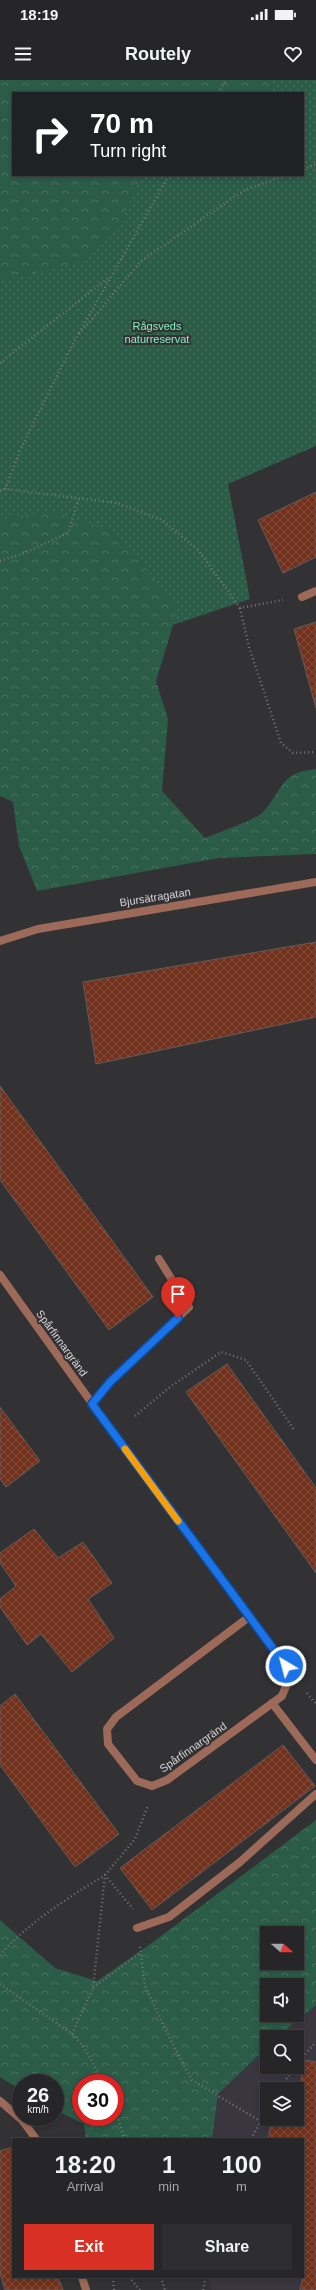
<!DOCTYPE html>
<html lang="en">
<head>
<meta charset="utf-8">
<style>
  :root { --surface:#262527; --page:#2e2d2f; --text:#f1f3f6; --muted:#a4a5a7; --line:#424244; --accent:#d93025 }
  body { margin:0; font-family:Helvetica,sans-serif; background:var(--page); color:var(--text); height:100vh; display:flex; flex-direction:column; font-size:15px; white-space:nowrap }
  * { box-sizing:border-box; margin:0 }
  p { font-size:13px; color:var(--muted) }
  .icon { flex:none; width:22px; height:22px; fill:none; stroke:currentColor; stroke-width:2; stroke-linecap:round; stroke-linejoin:round }
  .map { position:relative; flex:1; overflow:hidden }
  .sheet { position:absolute; left:12px; top:2058px; width:292px; height:140px; display:flex; flex-direction:column; background:var(--surface); border-radius:0px; box-shadow:0 2px 6px #0003,0 0 0 1px var(--line) }
  .sheet>* { flex:none }
  .top-card { position:absolute; left:12px; top:12px; width:292px; height:84px; border-radius:0px; box-shadow:0 2px 6px #0003,0 0 0 1px var(--line); background:#202124; color:#fff; overflow:hidden }
  .needle { width:26px; rotate:110deg }
  .fabs { position:absolute; left:260px; top:1846px; display:grid; gap:8px }
  .fabs a { display:grid; place-items:center; width:44px; height:44px; border-radius:0px; background:var(--surface); box-shadow:0 2px 6px #0003,0 0 0 1px var(--line); font-size:20px }
  .speed { position:absolute; left:12px; top:1994px; display:flex; gap:8px; font-size:20px; font-weight:700; text-align:center }
  .speed>* { display:grid; place-content:center; width:52px; height:52px; border-radius:50%; background:var(--surface); box-shadow:0 2px 6px #0003,0 0 0 1px var(--line); line-height:1 }
  .speed small { font-size:10px; font-weight:400 }
  .speed .limit { border:6px solid #d22; background:#fff; color:#111 }
  .pin { position:absolute; display:grid; place-items:center; width:34px; height:34px; color:#fff; margin:-41px -17px; border-radius:50% 50% 50% 0; rotate:-45deg; box-shadow:0 0 4px #0007 }
  .pin .icon { rotate:45deg }
  .me { position:absolute; width:44px; margin:-22px; rotate:323deg; stroke-linejoin:round; filter:drop-shadow(0 0 3px #0008) }
  .turn { display:flex; align-items:center; gap:14px; height:84px; padding:0 12px; font-size:18px }
  .turn .icon { width:52px; height:52px; stroke-width:2.5 }
  .turn b { display:block; font-size:28px; line-height:34px }
  .eta { display:flex; justify-content:space-evenly; align-items:center; height:68px; text-align:center }
  .eta b { font-size:24px; font-weight:800; line-height:28px }
  .primary-button { display:flex; gap:8px; margin-top:auto; padding:8px 12px }
  .primary-button a { flex:1; height:46px; border-radius:0px; background:var(--accent); color:#fff; font-size:16px; font-weight:800; line-height:46px; text-align:center }
  .primary-button a+a { background:var(--page); color:var(--text) }
  .status { display:flex; justify-content:space-between; align-items:center; height:28px; padding:0 20px; background:var(--surface); direction:ltr }
  .status svg { height:11px; fill:currentColor }
  header { display:flex; justify-content:space-between; align-items:center; height:52px; padding:0 12px; background:var(--surface); font-size:18px; font-weight:800 }
  .map>svg:first-child { display:block }
  .built { fill:#3a3640; fill-rule:evenodd }
  .grass { fill:url(#grass-dots); fill-rule:evenodd }
  .forest { fill:url(#forest-crowns); fill-rule:evenodd }
  .building { fill:url(#building-cross-hatch); stroke:#625d5c }
  .lines { fill:none; stroke-linecap:round; stroke-linejoin:round }
  .path { stroke:#757477; stroke-width:2.5; stroke-dasharray:1 3; stroke-linecap:butt }
  .lane { stroke:#9d6a5a; stroke-width:8 }
  .street { stroke:#9d6a5a; stroke-width:8 }
  .route-casing { stroke:#114b97; stroke-width:10 }
  .route { stroke:#1a73e8; stroke-width:7 }
  .slow { stroke:#f59e0b; stroke-width:7 }
  .labels { text-anchor:middle; dominant-baseline:central; stroke-width:4; stroke-linejoin:round; paint-order:stroke }
  .park-label { font-size:11px; fill:#81f3c2; stroke:#323134 }
  .street-label { font-size:11px; fill:#d6d5d8; stroke:#323134 }
</style>
</head>
<body>
<div class="status"><b>18:19</b><svg viewBox="0 0 49 12"><path d="M0 12V9h3v3zM5 12V6h3v6zM10 12V3h3v9zM15 12V0h3v12zM26 1h20v11H26zM47 4h2v5h-2z"/></svg></div>
<header><svg class="icon" aria-label="menu" viewBox="0 0 24 24"><path d="M4 6h16M4 12h16M4 18h16"/></svg>Routely<svg class="icon" aria-label="heart" viewBox="0 0 24 24"><path d="M12 20l-8-8c-3-5 5-10 8-4 3-6 11-1 8 4z"/></svg></header>
<div class="map">
<svg width="316" height="2210" viewBox="0 0 316 2210">
  <defs>
    <pattern id="grass-dots" width="8" height="8" patternUnits="userSpaceOnUse"><rect width="8" height="8" fill="#2b5c47"/><path d="M2 2h.1M6 6h.1" fill="none" stroke="#497261" stroke-width="1.8" stroke-linecap="round"/></pattern>
    <pattern id="forest-crowns" width="20" height="18" patternUnits="userSpaceOnUse"><rect width="20" height="18" fill="#2b5c47"/><path d="M2 6a3 3 0 1 1 6 0M12 15a3 3 0 1 1 6 0" fill="none" stroke="#497261"/></pattern>
    <pattern id="building-cross-hatch" width="8" height="8" patternUnits="userSpaceOnUse"><rect width="8" height="8" fill="#71311c"/><path d="M0 0l8 8M0 8l8-8" fill="none" stroke="#844e3c"/></pattern>
  </defs>
  <rect width="100%" height="100%" fill="#323134"/>
  <path class="built" d="M316 1813V2210H211L209 2197H303V2059H141L143 1900ZM267 1853H297V1883H267ZM267 1905H297V1935H267ZM267 1957H297V1987H267ZM267 2009H297V2039H267Z"/>
  <path class="grass" d="M0 0H316V366L228 404 250 519 0 603ZM13 13H303V95H13Z"/>
  <g class="forest">
    <polygon points="0,0 267,0 275,13 13,13 13,95 142,95 118,149 84,181 0,202"/>
    <path d="M53 432 115 451 178 529 156 601 168 639 162 711 205 758C216 753 255 740 262 733 284 710 278 693 316 689V774L219 778 37 811 19 766 13 722 0 716V439Z"/>
    <path d="M316 1740V1925L277 1957H267V1967L218 2014 212 2059H86L84 2044 55 2030V2003H21V2010L0 1997V1840L55 1888 97 1901 149 1865ZM267 1853H297V1883H267ZM267 1905H297V1935H267ZM81 2003H115V2037H81Z"/>
  </g>
  <g class="building">
    <polygon points="316,412 316,477 283,493 258,440"/>
    <polygon points="316,542 316,628 294,549"/>
    <polygon points="316,862 316,937 96,984 83,902"/>
    <polygon points="0,1006 153,1217 109,1250 0,1100"/>
    <polygon points="227,1284 316,1408 316,1493 186,1312"/>
    <polygon points="0,1327 40,1381 6,1407 0,1399"/>
    <polygon points="34,1449 58,1478 83,1462 112,1503 88,1519 114,1558 72,1592 41,1554 27,1565 0,1527 0,1519 16,1506 0,1483 0,1473"/>
    <polygon points="15,1614 119,1754 75,1787 0,1685 0,1626"/>
    <polygon points="283,1665 315,1706 152,1830 120,1788"/>
    <polygon points="305,1980 316,1982 316,2210 300,2210 303,2197 303,2059 268,2059 272,2040 292,2044 293,2039 297,2039 297,2020"/>
    <polygon points="13,2067 13,2197 58,2197 63,2210 5,2210 0,2193 0,2071"/>
  </g>
  <g class="lines">
    <g class="path">
      <polyline points="218,13 226,0"/>
      <polyline points="303,89 316,84"/>
      <polyline points="79,253 169,95"/>
      <polyline points="0,283 108,198"/>
      <polyline points="5,409 22,366 76,258 141,181 243,111 286,95"/>
      <polyline points="0,411 5,409 117,423 162,440 199,471 240,528 283,520"/>
      <polyline points="0,481 24,473 68,453 79,418"/>
      <polyline points="240,528 249,567 281,663 293,673 316,672"/>
      <polyline points="135,1336 170,1307 221,1272 246,1280 295,1351"/>
      <polyline points="307,1613 316,1624"/>
      <polyline points="140,1867 145,1906 171,1961 192,2000 260,2041"/>
      <path d="M0 1875C29 1842 68 1818 105 1795L133 1829"/>
      <polyline points="0,1904 72,1954 84,1967 104,2003"/>
      <polyline points="93,1908 141,1872"/>
      <polyline points="72,1954 93,1908 105,1795 135,1759 148,1725"/>
      <polyline points="297,1983 316,1962"/>
      <polyline points="280,2009 294,1987"/>
      <polyline points="115,2028 124,2059"/>
      <polyline points="251,2059 267,2030"/>
      <polyline points="113,2197 114,2210"/>
      <polyline points="129,2197 140,2210"/>
      <polyline points="161,2197 165,2210"/>
      <polyline points="203,2210 206,2197"/>
    </g>
    <g class="lane">
      <polyline points="92,1324 110,1302 189,1227 159,1179"/>
      <polyline points="272,1623 316,1680"/>
      <polyline points="137,1848 169,1837 240,1782 316,1714"/>
      <polyline points="0,2021 22,2040 36,2059"/>
      <polyline points="82,2197 86,2210"/>
    </g>
    <g class="street">
      <polyline points="302,517 316,511"/>
      <polyline points="0,861 38,849 316,802"/>
      <polyline points="0,1195 114,1354 286,1586 288,1601 282,1616 167,1700 152,1706 137,1701 108,1664 107,1649 116,1637 249,1537"/>
    </g>
  </g>
  <g class="lines">
    <g class="route-casing">
      <polyline id="route" points="178,1238 110,1302 92,1324 286,1586"/>
    </g>
    <use href="#route" class="route"/>
    <polyline class="slow" points="125,1369 178,1441"/>
  </g>
  <g class="labels">
    <g class="park-label">
      <text x="157" y="246">Rågsveds<tspan x="157" dy="13">naturreservat</tspan></text>
    </g>
    <g class="street-label">
      <text transform="translate(155 817) rotate(-9)">Bjursätragatan</text>
      <text transform="translate(62 1263) rotate(54)">Spårfinnargränd</text>
      <text transform="translate(193 1667) rotate(-35)">Spårfinnargränd</text>
    </g>
  </g>
</svg>
<div class="fabs">
<a><svg class="needle" viewBox="-14 -14 28 28"><path d="M0-13l5 13h-10z" fill="#e53935"/><path d="M0 13l5-13h-10z" fill="#a4a5a7"/></svg></a>
<a><svg class="icon" aria-label="sound" viewBox="0 0 24 24"><path d="M4 9h4l5-4v14l-5-4H4zM17 9q2 3 0 6"/></svg></a>
<a><svg class="icon" aria-label="search" viewBox="0 0 24 24"><circle cx="10" cy="10" r="6"/><path d="M15 15l6 6"/></svg></a>
<a><svg class="icon" aria-label="layers" viewBox="0 0 24 24"><path d="M12 4l9 5-9 5-9-5zM3 14l9 5 9-5"/></svg></a>
</div>
<div class="speed"><div>26<small>km/h</small></div><div class="limit">30</div></div>
<div class="pin" style="left:178px;top:1238px;background:#d93025"><svg class="icon" aria-label="arrive" viewBox="0 0 24 24"><path d="M6 21V4h12l-3 4 3 4H6"/></svg></div>
<svg class="me" style="left:286px;top:1586px" viewBox="-20 -20 40 40"><circle r="17" fill="#1a73e8" stroke="#fff" stroke-width="3"/><path d="M0-11L8 9 0 5-8 9z" fill="#fff"/></svg>
<div class="top-card">
<div class="turn"><svg class="icon" aria-label="right" viewBox="0 0 24 24"><path d="M7 20v-9h11M14 6l5 5-5 5"/></svg><div><b>70 m</b>Turn right</div></div>
</div>
<section class="sheet">
<div class="eta">
<div><b>18:20</b><p>Arrival</p></div>
<div><b>1</b><p>min</p></div>
<div><b>100</b><p>m</p></div>
</div>
<div class="primary-button"><a>Exit</a><a>Share</a></div>
</section>
</div>
</body>
</html>
